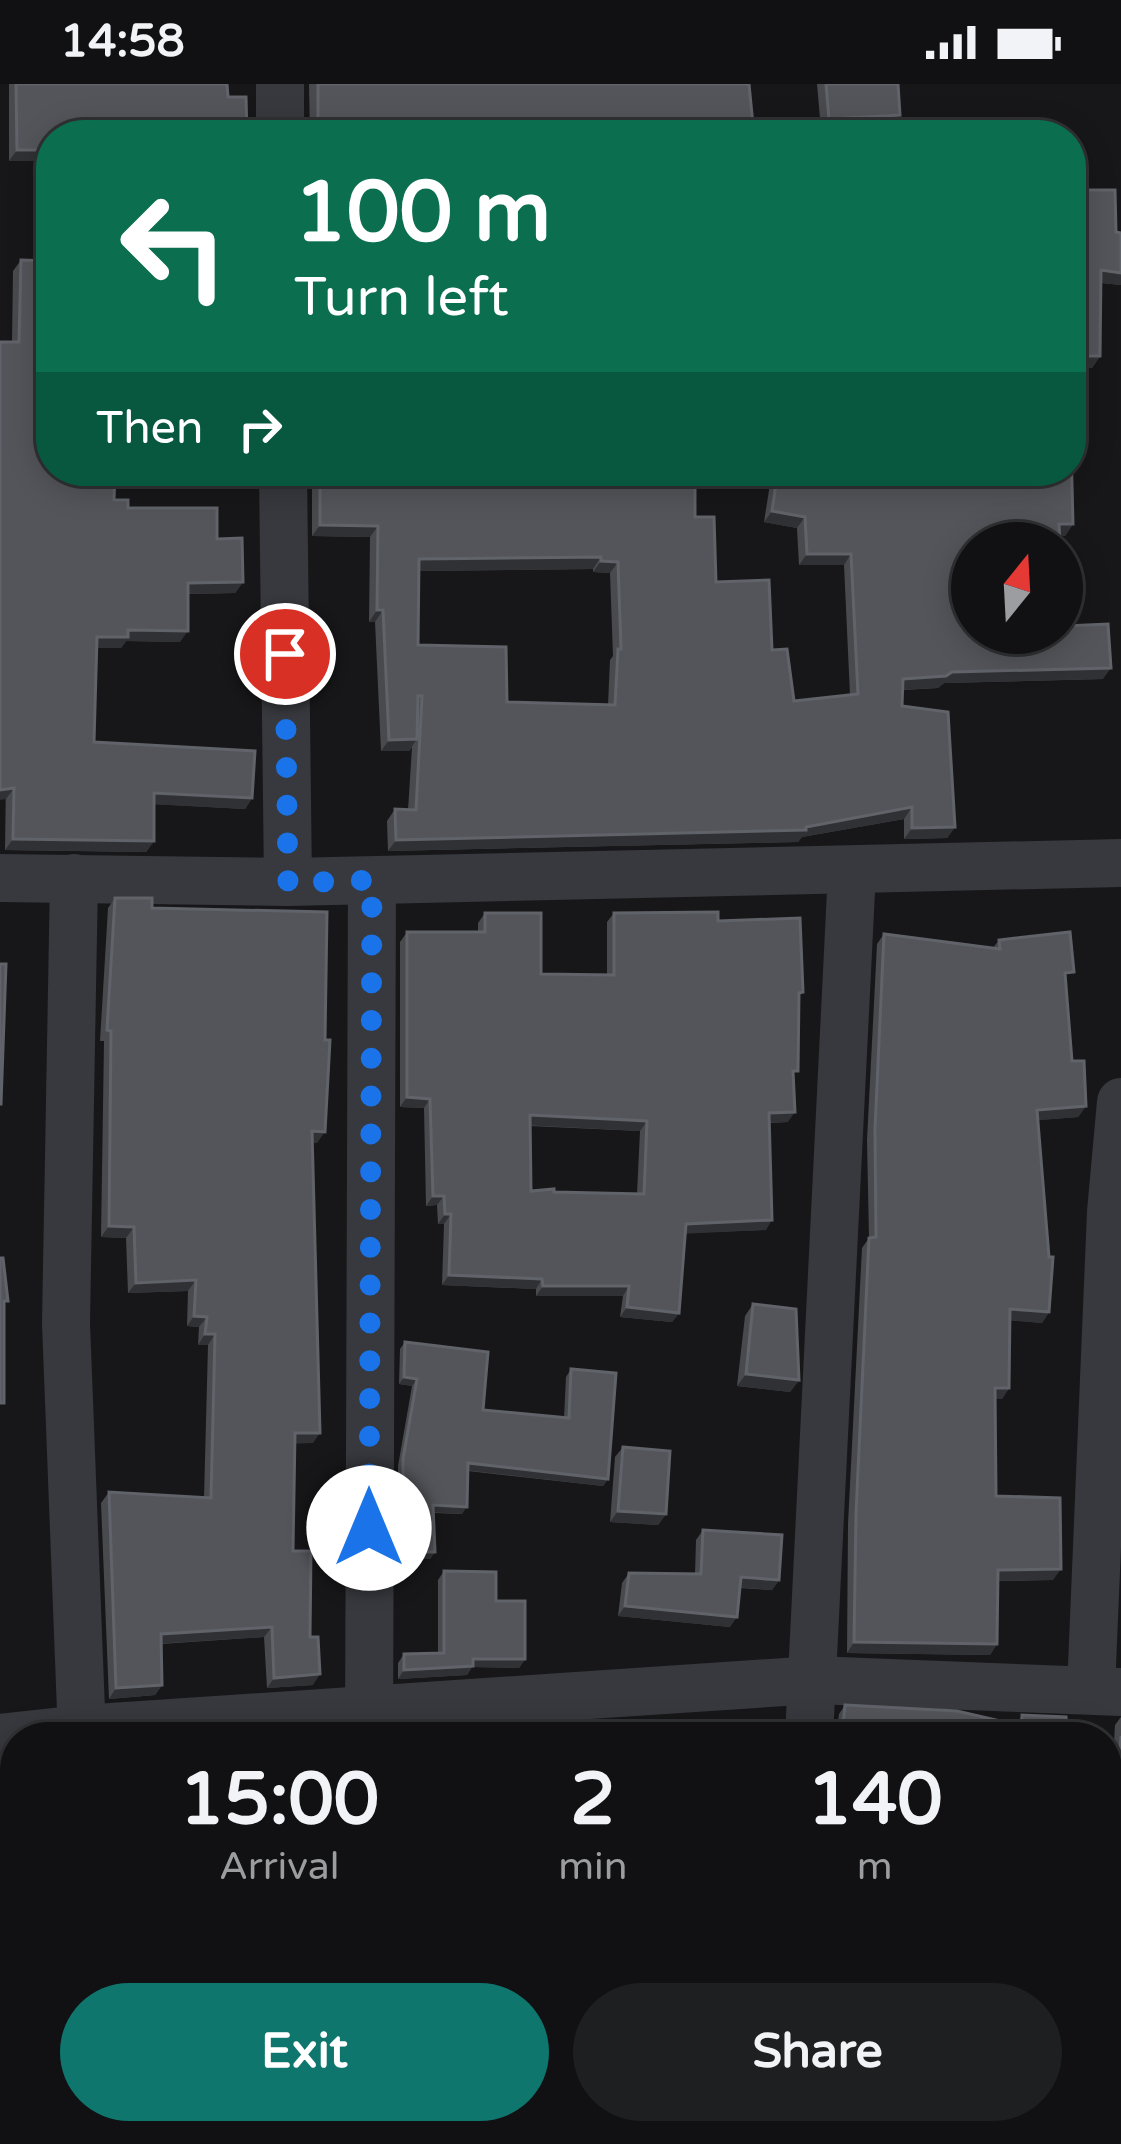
<!DOCTYPE html>
<html lang="en">
<head>
<meta charset="utf-8">
<style>
  :root { --surface:#111113; --page:#1e1f21; --text:#f1f3f6; --muted:#9c9da0; --line:#303133; --accent:#0f766e }
  body { margin:0; font-family:"Varela Round",sans-serif; background:var(--page); color:var(--text); height:100vh; display:flex; flex-direction:column; font-size:45px; white-space:nowrap }
  * { box-sizing:border-box; margin:0 }
  p { font-size:39px; color:var(--muted) }
  .icon { flex:none; width:66px; height:66px; fill:none; stroke:currentColor; stroke-width:2; stroke-linecap:round; stroke-linejoin:round }
  .map { position:relative; flex:1; overflow:hidden }
  .details { position:absolute; left:0px; top:1638px; width:1122px; height:423px; display:flex; flex-direction:column; background:var(--surface); border-radius:48px 48px 0 0; box-shadow:0 6px 30px #0003,0 0 0 3px var(--line) }
  .details>* { flex:none }
  .hud { position:absolute; left:36px; top:36px; width:1050px; height:366px; border-radius:48px; box-shadow:0 6px 30px #0003,0 0 0 3px var(--line); background:#0b6e4f; color:#fff; overflow:hidden }
  .needle { width:78px; rotate:18deg }
  .buttons { position:absolute; left:951px; top:438px; display:grid; gap:24px }
  .buttons a { display:grid; place-items:center; width:132px; height:132px; border-radius:50%; background:var(--surface); box-shadow:0 6px 30px #0003,0 0 0 3px var(--line); font-size:60px }
  .pin { position:absolute; display:grid; place-items:center; width:102px; height:102px; color:#fff; margin:-51px; border:6px solid #fff; border-radius:50%; box-shadow:0 3px 12px #0007 }
  .me { position:absolute; width:132px; margin:-66px; rotate:0deg; stroke-linejoin:round; filter:drop-shadow(0 0 9px #0008) }
  .turn { display:flex; align-items:center; gap:42px; height:252px; padding:0 60px; font-size:54px }
  .turn .icon { width:156px; height:156px; stroke-width:2.5 }
  .turn b { display:block; font-size:84px; line-height:102px }
  .then { display:flex; align-items:center; height:114px; padding:0 60px; background:#0003; gap:24px; font-size:45px }
  .eta { display:flex; justify-content:space-evenly; align-items:center; height:204px; text-align:center }
  .eta b { font-size:72px; font-weight:800; line-height:84px }
  .button { display:flex; gap:24px; margin-top:auto; padding:24px 60px }
  .button a { flex:1; height:138px; border-radius:72px; background:var(--accent); color:#fff; font-size:48px; font-weight:800; line-height:138px; text-align:center }
  .button a+a { background:var(--page); color:var(--text) }
  .status { display:flex; justify-content:space-between; align-items:center; height:84px; padding:0 60px; background:var(--surface); direction:ltr }
  .status svg { height:33px; fill:currentColor }
  .map>svg:first-child { display:block }
  .lines { fill:none; stroke-linecap:round; stroke-linejoin:round }
  .street { stroke:#37393e; stroke-width:48 }
  .wall { fill:#484a4e; fill-rule:evenodd }
  .shaded-wall { fill:#303134 }
  .building { fill:#53555a; stroke:#606369; stroke-width:3; fill-rule:evenodd }
  .route { stroke:#1a73e8; stroke-width:21; stroke-dasharray:0 37.8 }
</style>
</head>
<body>
<div class="status"><b>14:58</b><svg viewBox="0 0 49 12"><path d="M0 12V9h3v3zM5 12V6h3v6zM10 12V3h3v9zM15 12V0h3v12zM26 1h20v11H26zM47 4h2v5h-2z"/></svg></div>
<div class="map">
<svg width="1121" height="2060" viewBox="0 0 1121 2060">
  <rect width="100%" height="100%" fill="#171719"/>
  <g class="lines">
    <g class="street">
      <polyline points="280,0 280,51"/>
      <polyline points="283,387 288,798"/>
      <polyline points="0,794 288,798 1121,779"/>
      <polyline points="74,794 66,1239 82,1653"/>
      <polyline points="1091,1606 1111,1128 1121,1018"/>
      <polyline points="369,1653 372,797"/>
      <polyline points="809,1653 852,787"/>
      <polyline points="0,1654 81,1645 814,1596 1121,1608"/>
      <polyline points="101,2046 101,2060"/>
      <polyline points="382,2046 383,2060"/>
      <polyline points="767,2060 769,2046"/>
    </g>
  </g>
  <g class="wall">
    <polygon points="9,0 227,0 51,51 51,77 9,77"/>
    <polygon points="309,0 749,0 754,51 310,51"/>
    <polygon points="817,0 898,0 900,31 892,43 821,46"/>
    <polygon points="1079,106 1116,148 1121,201 1101,199 1100,272 1092,284 1071,283 1071,118"/>
    <polygon points="21,176 114,416 128,424 217,455 243,498 235,509 188,510 180,558 126,557 121,564 97,564 94,658 252,714 245,725 154,720 154,757 146,768 5,766 13,187"/>
    <path d="M312 387H683V396L716 498 772 566 794 617 850 611 844 481H799L797 444 764 438 772 387H1071L1073 440 1065 452H1059L1064 542 1103 595 944 599 938 604 903 606 902 622 955 743 947 754 904 755V735L802 753 798 758 388 767 387 737 395 725 408 726 412 663 409 667H381L375 538H369L370 453 312 452ZM593 485V488L610 489 613 572 610 576 608 621 507 618 418 561 419 487Z"/>
    <polygon points="115,814 152,824 317,1059 313,1058 313,1359 295,1359 293,1467 310,1553 313,1601 267,1604 264,1553 161,1560 162,1601 155,1611 109,1615 101,1419 109,1408 204,1414 208,1261 198,1261 199,1243 187,1242 188,1207 128,1209 126,1154 101,1153 104,957 100,957 108,824"/>
    <path d="M485 829 541 890 607 891V838L614 829 718 837 799 914 788 1038 769 1039 766 1146 685 1149 679 1229 672 1238 620 1233 623 1212H536V1205L442 1201 444 1140H438L437 1121 426 1122 424 1024 400 1023V858L407 848H478V839ZM530 1042 640 1047 637 1110 531 1107Z"/>
    <polygon points="884,850 993,864 999,856 1066,899 1072,977 1086,1022 1078,1033 1038,1036 1049,1228 1042,1239 1010,1236 1009,1304 1002,1315 995,1315 996,1412 1053,1496 998,1497 997,1560 990,1571 847,1569 848,1440 862,1164 869,1154 867,1056 877,860"/>
    <polygon points="753,1220 799,1296 790,1308 737,1302 745,1232"/>
    <polygon points="405,1258 483,1326 564,1334 566,1293 571,1285 608,1395 603,1402 468,1387 462,1430 434,1429 435,1468 430,1475 398,1475 398,1382 412,1302 399,1300 400,1265"/>
    <polygon points="623,1363 666,1430 658,1441 610,1438 615,1373"/>
    <polygon points="703,1446 779,1496 772,1506 740,1504 730,1543 618,1532 622,1499 629,1489 695,1490 696,1456"/>
    <polygon points="444,1487 496,1517 525,1575 519,1584 472,1583 467,1591 398,1595 398,1579 404,1570 438,1569 438,1496"/>
    <polygon points="845,1621 1016,1641 1022,1631 1067,1653 836,1653 839,1630"/>
    <polygon points="1121,1633 1121,1833 1107,1831 1107,1778 1115,1641"/>
    <polygon points="15,2046 71,2046 72,2060 16,2060"/>
    <polygon points="149,2046 362,2046 365,2060 149,2060"/>
    <polygon points="457,2046 725,2046 726,2060 458,2060"/>
    <polygon points="906,2046 1107,2046 1121,2060 904,2060"/>
  </g>
  <g class="shaded-wall">
    <polygon points="900,31 892,43 821,46 829,35"/>
    <polygon points="17,66 51,66 51,77 9,77"/>
    <polygon points="1101,186 1121,189 1121,201 1093,198"/>
    <polygon points="1071,272 1100,272 1092,284 1071,283"/>
    <polygon points="772,427 805,433 797,444 764,438"/>
    <polygon points="1059,440 1073,440 1065,452 1051,452"/>
    <polygon points="320,441 378,442 370,453 312,452"/>
    <polygon points="807,470 851,470 844,481 799,481"/>
    <polygon points="601,473 593,485 411,487 419,475"/>
    <polygon points="601,477 618,478 610,489 593,488"/>
    <polygon points="243,498 235,509 180,510 188,499"/>
    <polygon points="377,526 383,526 375,538 369,538"/>
    <polygon points="128,546 188,547 180,558 126,557 121,564 90,564 97,553"/>
    <polygon points="1111,584 1103,595 944,599 938,604 895,606 903,595 952,588"/>
    <polygon points="417,655 409,667 381,667 389,656"/>
    <polygon points="14,704 6,715 0,716 0,706"/>
    <polygon points="154,709 252,714 245,725 147,720"/>
    <polygon points="912,723 904,735 802,753 798,758 388,767 396,756 806,743"/>
    <polygon points="955,743 947,754 904,755 912,744"/>
    <polygon points="13,755 154,757 146,768 5,766"/>
    <polygon points="407,1013 430,1015 424,1024 400,1023"/>
    <polygon points="1086,1022 1078,1033 1030,1037 1037,1026"/>
    <polygon points="795,1028 788,1038 762,1039 769,1029"/>
    <polygon points="530,1031 647,1037 640,1047 523,1041"/>
    <polygon points="312,1047 325,1048 317,1059 305,1058"/>
    <polygon points="433,1112 444,1112 437,1121 426,1122"/>
    <polygon points="445,1130 451,1130 444,1140 438,1140"/>
    <polygon points="772,1136 766,1146 679,1150 686,1140"/>
    <polygon points="109,1142 134,1143 126,1154 101,1153"/>
    <polygon points="449,1191 542,1195 536,1205 442,1201"/>
    <polygon points="196,1196 188,1207 128,1209 136,1199"/>
    <polygon points="543,1202 629,1202 623,1212 536,1212"/>
    <polygon points="627,1223 679,1229 672,1238 620,1233"/>
    <polygon points="1010,1225 1049,1228 1042,1239 1002,1236"/>
    <polygon points="194,1232 207,1233 199,1243 187,1242"/>
    <polygon points="205,1250 215,1250 208,1261 198,1261"/>
    <polygon points="746,1290 799,1296 790,1308 737,1302"/>
    <polygon points="404,1293 417,1295 412,1302 399,1300"/>
    <polygon points="995,1304 1009,1304 1002,1315 987,1315"/>
    <polygon points="295,1349 320,1349 313,1359 288,1360"/>
    <polygon points="468,1379 608,1395 603,1402 464,1386"/>
    <polygon points="433,1421 467,1423 462,1430 428,1428"/>
    <polygon points="618,1427 666,1430 658,1441 610,1438"/>
    <polygon points="403,1468 435,1468 430,1475 398,1475"/>
    <polygon points="1061,1485 1053,1496 991,1497 998,1486"/>
    <polygon points="741,1493 779,1496 772,1506 734,1503"/>
    <polygon points="625,1522 737,1533 730,1543 618,1532"/>
    <polygon points="272,1543 264,1553 153,1560 161,1550"/>
    <polygon points="854,1558 997,1560 990,1571 847,1569"/>
    <polygon points="473,1575 525,1575 519,1584 472,1583 467,1591 398,1595 404,1586"/>
    <polygon points="320,1590 313,1601 267,1604 274,1594"/>
    <polygon points="162,1601 155,1611 109,1615 116,1604"/>
    <polygon points="1111,1820 1121,1822 1121,1833 1107,1831 1107,1826"/>
    <polygon points="15,1918 15,1928 0,1929 2,1919"/>
    <polygon points="695,2050 688,2060 587,2060 592,2054"/>
  </g>
  <g class="building">
    <polygon points="16,0 227,0 228,13 246,13 247,51 51,51 51,66 17,66"/>
    <polygon points="318,0 749,0 754,51 318,51"/>
    <polygon points="826,0 898,0 900,31 829,35"/>
    <polygon points="1079,106 1115,106 1116,148 1121,149 1121,189 1101,186 1100,272 1071,272 1071,135 1080,135"/>
    <polygon points="21,176 51,177 51,387 115,387 114,416 128,416 128,424 217,424 217,455 242,454 243,498 188,499 188,547 128,546 128,553 97,553 94,658 255,667 252,714 154,709 154,757 13,755 14,704 0,706 0,258 19,258"/>
    <path d="M1071 361 1073 440H1059L1060 459H972V549H1062V497L1064 542 1108 540 1111 584 952 588 946 592 903 595 902 622 948 628 955 743 912 744V723L806 743V746L396 756 395 725 416 726 422 612H418L417 655 389 656 383 526H377L378 442 320 441V387H683V396H695V433H714L716 498 769 496 772 566 787 565 794 617 858 610 851 470H807L805 433 772 427 778 387H1071ZM601 473V477L618 478 621 565H618L615 621 507 618 506 563 418 561 419 475Z"/>
    <polygon points="115,814 152,814 152,824 327,828 325,956 330,956 325,1048 312,1047 320,1349 295,1349 293,1467 311,1467 310,1553 318,1553 320,1590 274,1594 272,1543 161,1550 162,1601 116,1604 109,1408 211,1414 215,1250 205,1250 207,1233 194,1232 196,1196 136,1199 134,1143 109,1142 111,947 107,946"/>
    <path d="M718 828V837L800 834 803 908 799 909 798 987H793L795 1028 769 1029 772 1136 686 1140 679 1229 627 1223 629 1202H543L542 1195 449 1191 451 1130H445L444 1112H433L430 1015 407 1013V848H485V829H541V890L614 891V829ZM530 1031 647 1037 644 1110 554 1108V1105L531 1107Z"/>
    <polygon points="1070,848 1074,888 1065,889 1072,977 1084,977 1086,1022 1037,1026 1049,1173 1053,1173 1049,1228 1010,1225 1009,1304 995,1304 996,1412 1060,1414 1061,1485 998,1486 997,1560 854,1558 856,1429 869,1154 876,1153 875,1045 884,850 1000,865 999,856"/>
    <polygon points="0,880 6,880 1,1020 0,1020"/>
    <polygon points="0,1174 3,1174 8,1217 4,1217 4,1319 0,1319"/>
    <polygon points="753,1220 796,1225 799,1296 746,1290"/>
    <polygon points="405,1258 488,1268 483,1326 569,1334 571,1285 616,1289 608,1395 468,1379 467,1423 433,1421 435,1468 403,1468 403,1375 417,1295 404,1293"/>
    <polygon points="623,1363 670,1367 666,1430 618,1427"/>
    <polygon points="703,1446 782,1451 779,1496 741,1493 737,1533 625,1522 629,1489 701,1490"/>
    <polygon points="444,1487 496,1488 496,1517 525,1517 525,1575 473,1575 473,1582 404,1586 404,1570 444,1569"/>
    <polygon points="845,1621 957,1627 1022,1642 1022,1631 1066,1633 1067,1653 842,1652"/>
    <polygon points="610,1637 612,1653 544,1653 569,1652 568,1640"/>
    <polygon points="475,1638 475,1653 405,1653 404,1643"/>
    <polygon points="1121,1652 1121,1822 1111,1820"/>
    <polygon points="15,1720 15,1918 2,1919 6,2032 0,2032 0,1722"/>
    <polygon points="1107,2038 1121,2039 1121,2060 911,2060 913,2046 1107,2046"/>
    <polygon points="20,2046 71,2046 72,2060 21,2060"/>
    <polygon points="156,2046 362,2046 365,2060 156,2060"/>
    <polygon points="464,2046 725,2046 726,2060 694,2060 695,2050 592,2054 591,2060 465,2060"/>
  </g>
  <g class="lines">
    <polyline class="route" points="285,570 288,799 372,796 369,1444"/>
  </g>
</svg>
<div class="buttons">
<a><svg class="needle" viewBox="-14 -14 28 28"><path d="M0-13l5 13h-10z" fill="#e53935"/><path d="M0 13l5-13h-10z" fill="#9c9da0"/></svg></a>
</div>
<div class="pin" style="left:285px;top:570px;background:#d93025"><svg class="icon" aria-label="arrive" viewBox="0 0 24 24"><path d="M6 21V4h12l-3 4 3 4H6"/></svg></div>
<svg class="me" style="left:369px;top:1444px" viewBox="-20 -20 40 40"><circle r="19" fill="#fff"/><path d="M0-13L10 11 0 6-10 11z" fill="#1a73e8"/></svg>
<div class="hud">
<div class="turn"><svg class="icon" aria-label="left" viewBox="0 0 24 24"><path d="M17 20v-9H6M10 6l-5 5 5 5"/></svg><div><b>100 m</b>Turn left</div></div>
<div class="then">Then<svg class="icon" aria-label="right" viewBox="0 0 24 24"><path d="M7 20v-9h11M14 6l5 5-5 5"/></svg></div>
</div>
<section class="details">
<div class="eta">
<div><b>15:00</b><p>Arrival</p></div>
<div><b>2</b><p>min</p></div>
<div><b>140</b><p>m</p></div>
</div>
<div class="button"><a>Exit</a><a>Share</a></div>
</section>
</div>
</body>
</html>
